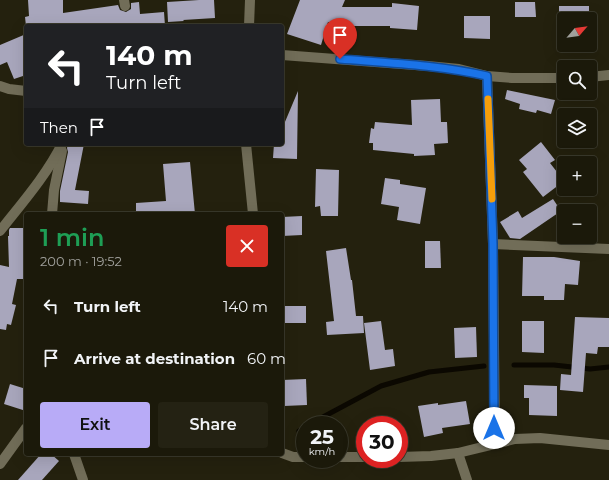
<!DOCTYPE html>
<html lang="en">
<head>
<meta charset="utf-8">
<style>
  :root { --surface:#1b190a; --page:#242213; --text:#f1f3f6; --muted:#a0a09c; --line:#39382b; --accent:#b8abf7 }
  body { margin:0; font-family:Montserrat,sans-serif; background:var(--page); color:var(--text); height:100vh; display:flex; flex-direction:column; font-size:15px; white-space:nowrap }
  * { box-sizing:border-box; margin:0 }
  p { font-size:13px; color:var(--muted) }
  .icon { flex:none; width:22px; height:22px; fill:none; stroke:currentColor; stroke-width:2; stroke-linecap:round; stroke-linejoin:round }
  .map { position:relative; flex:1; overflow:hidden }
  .details { position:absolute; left:24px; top:212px; width:260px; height:244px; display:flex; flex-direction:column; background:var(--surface); border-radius:4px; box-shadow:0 4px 16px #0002,0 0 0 1px var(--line) }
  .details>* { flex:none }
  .top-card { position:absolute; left:24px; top:24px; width:260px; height:122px; border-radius:4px; box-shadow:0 4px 16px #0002,0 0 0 1px var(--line); background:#202124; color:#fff; overflow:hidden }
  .needle { width:26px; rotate:62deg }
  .tools { position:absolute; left:557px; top:12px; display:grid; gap:8px }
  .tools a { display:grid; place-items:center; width:40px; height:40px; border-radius:4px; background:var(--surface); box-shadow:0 4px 16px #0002,0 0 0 1px var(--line); font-size:20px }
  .speed { position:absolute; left:296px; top:416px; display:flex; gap:8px; font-size:20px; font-weight:700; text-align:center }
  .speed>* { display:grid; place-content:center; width:52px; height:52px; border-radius:50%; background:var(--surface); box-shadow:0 4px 16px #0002,0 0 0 1px var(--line); line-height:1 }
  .speed small { font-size:10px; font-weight:400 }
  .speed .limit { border:6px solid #d22; background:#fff; color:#111 }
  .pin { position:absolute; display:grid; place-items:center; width:34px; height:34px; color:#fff; margin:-41px -17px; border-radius:50% 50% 50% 0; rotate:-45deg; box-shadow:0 0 4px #0007 }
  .pin .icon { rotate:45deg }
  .me { position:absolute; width:44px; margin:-22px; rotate:0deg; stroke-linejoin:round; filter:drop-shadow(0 0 3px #0008) }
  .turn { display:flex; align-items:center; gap:14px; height:84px; padding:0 16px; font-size:18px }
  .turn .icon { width:52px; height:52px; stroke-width:2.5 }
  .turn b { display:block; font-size:28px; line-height:34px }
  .then { display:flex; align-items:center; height:38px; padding:0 16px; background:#0003; gap:8px; font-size:15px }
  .round { display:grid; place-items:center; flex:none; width:42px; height:42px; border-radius:4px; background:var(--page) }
  .summary { display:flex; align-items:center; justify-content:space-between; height:68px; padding:0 16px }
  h1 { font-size:24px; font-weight:600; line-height:30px; color:#1e9e55 }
  .cta { display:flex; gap:8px; margin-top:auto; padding:8px 16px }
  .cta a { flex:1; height:46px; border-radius:4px; background:var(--accent); color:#111; font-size:16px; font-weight:600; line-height:46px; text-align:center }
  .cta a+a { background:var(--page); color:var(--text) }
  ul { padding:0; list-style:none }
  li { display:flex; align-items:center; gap:12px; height:52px; padding:0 16px }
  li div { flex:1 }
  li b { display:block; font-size:15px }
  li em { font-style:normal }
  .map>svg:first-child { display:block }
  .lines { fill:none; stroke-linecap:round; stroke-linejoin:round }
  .stream { stroke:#0b0801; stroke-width:5 }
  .building { fill:#a8a6bc }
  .street { stroke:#716d58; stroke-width:10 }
  .route-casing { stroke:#114b97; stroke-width:10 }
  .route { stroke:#1a73e8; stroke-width:7 }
  .slow { stroke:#f59e0b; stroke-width:7 }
</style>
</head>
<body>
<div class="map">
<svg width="609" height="480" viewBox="0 0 609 480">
  <rect width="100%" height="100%" fill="#24210e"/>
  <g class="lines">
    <g class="stream">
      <polyline points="514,365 554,365 590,369 609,367"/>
      <polyline points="308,425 381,386 429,372 484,366"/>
      <polyline points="299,431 305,427"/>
    </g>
  </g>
  <g class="building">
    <polygon points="28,0 63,0 63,13 118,5 120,10 126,12 131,9 131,3 139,2 140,14 164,12 165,26 26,26 25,17 29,16"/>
    <polygon points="199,0 214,0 215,18 183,20 184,21 168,22 167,2"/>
    <polygon points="300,0 345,0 342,7 392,7 392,3 419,6 417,30 390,28 390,26 338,26 328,22 321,45 287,34"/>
    <polygon points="515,2 535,2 536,17 515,17"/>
    <rect x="559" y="6" width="30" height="13"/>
    <polygon points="464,16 490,16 490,39 464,38"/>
    <polygon points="26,34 26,75 14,79 7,62 0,65 0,45"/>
    <polygon points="507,90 555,100 551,114 537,110 536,113 519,109 520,104 505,99"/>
    <polygon points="298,91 297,159 273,158 274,144 282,145 282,129"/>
    <polygon points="440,99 441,122 447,122 448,143 434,144 435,155 414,156 414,154 373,150 373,143 369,143 371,128 374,129 375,122 412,125 411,100"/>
    <polygon points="541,142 555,160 550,163 564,181 543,197 523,172 527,169 519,160"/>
    <polygon points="68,144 84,144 75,190 89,191 88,204 60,202 60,191 68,152 67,148"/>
    <polygon points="190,162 195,214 136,214 136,203 166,201 163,164"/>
    <polygon points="316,169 339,170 338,216 321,216 320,206 315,207"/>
    <polygon points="385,178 400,180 400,184 426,188 420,224 397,220 399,207 381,204"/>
    <polygon points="553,199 561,211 520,239 510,238 500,222 518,211 522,218"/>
    <polygon points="302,216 302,235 282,236 282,217"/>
    <polygon points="10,228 26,228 26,279 17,279 12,304 16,305 11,325 7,324 6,330 0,329 0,265 9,267 8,236 9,236 9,230"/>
    <polygon points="425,241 440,241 441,268 425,268"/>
    <polygon points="346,248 351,280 352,280 356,316 363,316 364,333 327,335 326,322 334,321 326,251"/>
    <polygon points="523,257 554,257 580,261 578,285 565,284 564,300 544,300 544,296 522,296"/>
    <rect x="282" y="306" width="24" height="17"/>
    <polygon points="575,317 609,318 609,347 598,347 597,354 586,353 583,392 560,390 561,374 571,375"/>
    <polygon points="381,321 385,350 393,349 395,366 370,370 364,323"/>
    <polygon points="522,321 544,321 544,353 522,352"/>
    <polygon points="476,327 477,357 455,358 454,328"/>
    <polygon points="306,379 307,405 284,406 282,380"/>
    <polygon points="10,384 26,389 26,411 4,404"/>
    <polygon points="524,385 557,386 557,416 529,415 529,398 524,398"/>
    <polygon points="466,401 470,424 442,428 443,433 424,437 418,406 438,403 438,405"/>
    <polygon points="41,454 51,454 59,461 42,480 18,480"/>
  </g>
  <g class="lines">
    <g class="street">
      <polyline points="124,0 125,6"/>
      <polyline points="249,26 250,0"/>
      <polyline points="282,55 428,66 459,69 487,76 512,78 564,78"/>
      <polyline points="487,76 493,244 495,443"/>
      <polyline points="590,77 609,75"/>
      <polyline points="0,86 9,89 26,91"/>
      <polyline points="246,144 253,214"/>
      <polyline points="52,214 54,190 62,151"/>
      <path d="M0 231C22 203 46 176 62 144"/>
      <polyline points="493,244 609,249"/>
      <polyline points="282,453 293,457 305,457"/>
      <polyline points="458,453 467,480"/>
      <polyline points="74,454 83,480"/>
      <polyline points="339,457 365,457"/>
      <polyline points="399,457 431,456 458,453 515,439 540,438 609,445"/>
      <polyline points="0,464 26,428"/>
    </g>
  </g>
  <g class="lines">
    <g class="route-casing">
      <path id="route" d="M340 59C390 63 439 65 487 76L493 244 494 428"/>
    </g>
    <use href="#route" class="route"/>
    <polyline class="slow" points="488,99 492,199"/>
  </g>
</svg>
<div class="tools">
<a><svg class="needle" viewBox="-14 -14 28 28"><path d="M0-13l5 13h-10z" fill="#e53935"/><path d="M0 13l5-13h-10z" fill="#a0a09c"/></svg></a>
<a><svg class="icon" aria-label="search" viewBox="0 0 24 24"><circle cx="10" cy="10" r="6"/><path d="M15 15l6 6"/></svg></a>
<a><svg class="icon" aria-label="layers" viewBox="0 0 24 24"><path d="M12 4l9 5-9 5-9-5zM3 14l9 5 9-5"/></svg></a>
<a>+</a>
<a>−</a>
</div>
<div class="speed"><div>25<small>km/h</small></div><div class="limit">30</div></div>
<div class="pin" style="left:340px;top:59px;background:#d93025"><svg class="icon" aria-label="arrive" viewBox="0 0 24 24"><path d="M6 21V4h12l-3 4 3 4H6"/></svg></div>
<svg class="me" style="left:494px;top:428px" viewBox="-20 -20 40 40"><circle r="19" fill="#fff"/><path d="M0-13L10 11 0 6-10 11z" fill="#1a73e8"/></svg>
<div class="top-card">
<div class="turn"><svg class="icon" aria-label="left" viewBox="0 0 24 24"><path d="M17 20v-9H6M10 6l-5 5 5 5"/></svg><div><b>140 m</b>Turn left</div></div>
<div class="then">Then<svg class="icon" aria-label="arrive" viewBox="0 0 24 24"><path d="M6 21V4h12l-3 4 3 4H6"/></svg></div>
</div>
<section class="details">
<div class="summary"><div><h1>1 min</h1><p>200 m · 19:52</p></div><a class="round" style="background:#d93025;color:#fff"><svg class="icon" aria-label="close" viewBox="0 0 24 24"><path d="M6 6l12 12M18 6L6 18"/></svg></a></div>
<ul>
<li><svg class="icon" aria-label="left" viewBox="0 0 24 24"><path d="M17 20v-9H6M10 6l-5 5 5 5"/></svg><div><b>Turn left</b></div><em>140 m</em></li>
<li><svg class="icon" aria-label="arrive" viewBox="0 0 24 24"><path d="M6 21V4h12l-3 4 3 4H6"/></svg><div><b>Arrive at destination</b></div><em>60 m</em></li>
</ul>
<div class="cta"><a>Exit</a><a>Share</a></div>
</section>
</div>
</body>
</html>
